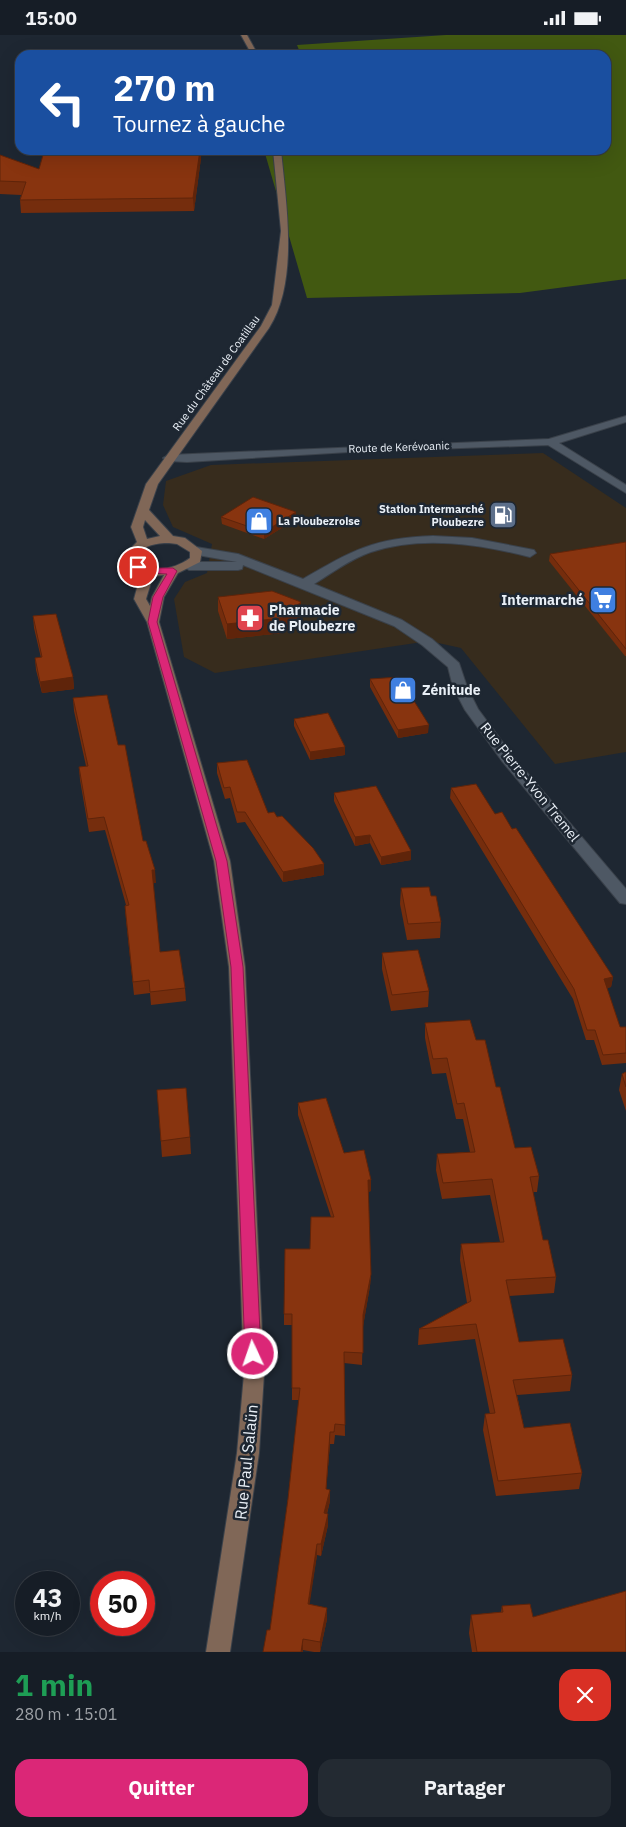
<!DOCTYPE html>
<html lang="fr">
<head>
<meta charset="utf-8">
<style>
  :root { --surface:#161d26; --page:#232a32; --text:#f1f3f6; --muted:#9ea2a7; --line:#353b43; --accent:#db2777 }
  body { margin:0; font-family:"IBM Plex Sans",sans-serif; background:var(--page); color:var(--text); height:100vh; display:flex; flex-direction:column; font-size:19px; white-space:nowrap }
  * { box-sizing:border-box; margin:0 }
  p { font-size:16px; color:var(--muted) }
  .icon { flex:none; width:28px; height:28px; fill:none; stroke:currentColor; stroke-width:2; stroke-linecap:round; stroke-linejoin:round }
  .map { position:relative; height:1617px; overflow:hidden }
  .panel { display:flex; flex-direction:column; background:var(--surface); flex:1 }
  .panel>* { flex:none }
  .banner { position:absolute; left:15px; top:15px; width:596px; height:105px; border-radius:15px; box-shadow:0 5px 20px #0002,0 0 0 1px var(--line); background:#1a4fa0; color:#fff; overflow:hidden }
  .speed { position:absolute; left:15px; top:1536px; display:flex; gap:10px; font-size:25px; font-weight:700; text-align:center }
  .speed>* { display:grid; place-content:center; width:65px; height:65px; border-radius:50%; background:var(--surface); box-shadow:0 5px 20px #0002,0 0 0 1px var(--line); line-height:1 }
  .speed small { font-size:12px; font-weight:400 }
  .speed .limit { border:8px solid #d22; background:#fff; color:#111 }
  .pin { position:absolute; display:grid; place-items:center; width:42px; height:42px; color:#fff; margin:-21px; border:2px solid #fff; border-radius:50%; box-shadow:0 1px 5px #0007 }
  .me { position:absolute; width:55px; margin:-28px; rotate:357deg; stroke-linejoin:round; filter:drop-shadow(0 0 4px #0008) }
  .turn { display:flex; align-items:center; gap:18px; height:105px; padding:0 15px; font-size:22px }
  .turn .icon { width:65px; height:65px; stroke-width:2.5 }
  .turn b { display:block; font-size:35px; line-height:42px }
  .round { display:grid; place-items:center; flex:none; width:52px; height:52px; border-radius:15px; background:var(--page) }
  .head { display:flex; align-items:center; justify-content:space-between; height:85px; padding:0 15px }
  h1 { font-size:30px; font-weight:700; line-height:38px; color:#1e9e55 }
  .primary-button { display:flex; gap:10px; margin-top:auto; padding:10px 15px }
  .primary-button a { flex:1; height:58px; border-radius:15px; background:var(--accent); color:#fff; font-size:20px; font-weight:700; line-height:58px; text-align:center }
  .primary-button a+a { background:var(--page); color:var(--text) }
  .status { display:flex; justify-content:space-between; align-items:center; height:35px; padding:0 25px; background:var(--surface); direction:ltr }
  .status svg { height:14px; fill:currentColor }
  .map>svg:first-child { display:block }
  .commercial { fill:#372c1d }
  .forest { fill:#425911 }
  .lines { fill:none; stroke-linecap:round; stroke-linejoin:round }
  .street-casing { stroke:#3a414a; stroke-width:2 }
  .secondary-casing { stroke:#3a414a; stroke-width:2 }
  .street { fill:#4e5864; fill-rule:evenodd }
  .secondary { fill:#806757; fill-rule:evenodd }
  .wall { fill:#752d0d }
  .shaded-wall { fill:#5f240a }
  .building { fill:#88340f; stroke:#5f240a }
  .route { fill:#db2777; stroke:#8e194d }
  .labels { text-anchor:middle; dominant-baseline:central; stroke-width:5; stroke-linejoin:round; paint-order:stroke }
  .far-street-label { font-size:11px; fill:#e9eff6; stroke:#1e2732 }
  .far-poi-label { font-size:11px; font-weight:bold; fill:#e9eff6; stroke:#1e2732; text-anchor:end }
  .poi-label { font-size:14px; font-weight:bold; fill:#e9eff6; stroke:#1e2732; text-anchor:start }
  .street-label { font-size:14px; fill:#e9eff6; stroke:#1e2732 }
  .near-street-label { font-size:16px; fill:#e9eff6; stroke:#1e2732 }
</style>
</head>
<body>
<div class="status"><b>15:00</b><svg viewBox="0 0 49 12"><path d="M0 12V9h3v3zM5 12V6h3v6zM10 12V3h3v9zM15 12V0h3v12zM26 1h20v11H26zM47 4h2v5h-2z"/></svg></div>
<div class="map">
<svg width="626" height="1617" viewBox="0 0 626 1617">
  <rect width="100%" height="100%" fill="#1e2732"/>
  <polygon class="commercial" points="543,418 626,473 626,717 555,729 461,613 429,606 215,638 184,622 174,564 185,547 207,538 212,509 173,492 163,470 166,446 211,430"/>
  <polygon class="forest" points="446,0 626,0 626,244 520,258 307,263 264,115 606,115 606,20 301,20 297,10"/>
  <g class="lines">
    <g class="street-casing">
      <g id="street">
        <polygon points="626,381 626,387 559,408 626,450 626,458 548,410 349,417 187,427 169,426 163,423 169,420 549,404"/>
        <path d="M433 501 472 503 534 515 536 518 530 522C479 509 422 500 371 517 350 524 332 538 314 549L402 585 432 604 459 628 467 652 478 674 512 720 626 854V869L620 868 502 726 465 675 453 652 448 632 422 610 394 591 243 530 242 534 238 535H189L183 531 189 527H237L192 519 190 516 196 512 238 519 303 544C353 515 374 503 433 501Z"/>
      </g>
    </g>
    <g class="secondary-casing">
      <g id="secondary">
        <polygon points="241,0 247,0 258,20 252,20"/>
        <path d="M273 115H281C286 168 299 246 269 293L158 449 149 475 173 501 185 503 202 516 200 527 178 538 164 562 159 587 230 826 245 932 264 1339 259 1418 230 1617H206L237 1418 244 1339 229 932 214 826 147 587 134 564 141 538 129 531 124 520 137 507 131 492 146 449 261 291 272 270 281 196ZM145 485 160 501 147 504 143 492ZM169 508 177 509 190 517V523C175 534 146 542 136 520 145 510 156 508 169 508ZM164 540 152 562 150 571 146 564 153 541Z"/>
      </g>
    </g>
    <use href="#street" class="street"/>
    <use href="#secondary" class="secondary"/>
  </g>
  <g class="wall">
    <polygon points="83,115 200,115 201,123 194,176 21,178 20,165 21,160 0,159 0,120 39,134 83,120"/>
    <polygon points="221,482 296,484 264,504 222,489"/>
    <polygon points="626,507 626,621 625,621 549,526 550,519"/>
    <polygon points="218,562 301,581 283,598 227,604 218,576"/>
    <polygon points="33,581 73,642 74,654 42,658 36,635 35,623 41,623 34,593"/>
    <polygon points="370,644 428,698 398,703 370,652"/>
    <polygon points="73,663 118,710 143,806 156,848 153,848 160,917 185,953 186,966 151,970 150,958 134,960 126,884 125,871 126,870 105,795 89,797 80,745 79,732 86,731 74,676"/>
    <polygon points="294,684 345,712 345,720 310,725 294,691"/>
    <polygon points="217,728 268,778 277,782 324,829 324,840 283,847 245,787 237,788 230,763 225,764 217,738"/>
    <polygon points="451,753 495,779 512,794 613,942 611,952 607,953 620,992 626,992 626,1028 602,1030 594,1005 586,1005 573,964 450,763"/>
    <polygon points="334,758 411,816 411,825 381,830 370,808 355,811 334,766"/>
    <polygon points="401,853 431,861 441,887 440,903 407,905 400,869"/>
    <polygon points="382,918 429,956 428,972 391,976 382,934"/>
    <polygon points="425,988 476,1005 496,1052 515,1113 539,1141 537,1157 533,1157 543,1205 556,1242 554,1258 509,1261 519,1307 572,1340 570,1356 517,1360 524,1393 582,1438 579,1454 496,1461 483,1395 485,1379 490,1379 475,1304 418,1310 419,1294 467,1268 460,1225 461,1209 500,1207 490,1160 442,1164 436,1135 437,1119 470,1117 463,1084 456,1084 446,1038 432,1039 425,1003"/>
    <polygon points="626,1037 626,1076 619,1055 622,1039"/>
    <polygon points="157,1055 190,1102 191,1119 162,1122"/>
    <polygon points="298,1068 344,1118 371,1156 368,1157 371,1239 370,1251 363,1291 362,1330 344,1328 345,1401 335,1400 334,1409 330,1409 326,1454 330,1455 330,1466 327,1479 328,1490 321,1521 317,1520 309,1569 327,1573 327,1584 320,1617 314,1617 303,1615 270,1595 288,1464 299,1365 292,1365 292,1290 284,1290 284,1279 310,1214 331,1182 298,1080"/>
    <polygon points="502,1571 533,1582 626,1617 472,1617 469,1598 471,1580 501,1577"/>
  </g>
  <g class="shaded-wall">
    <polygon points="200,115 201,123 194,176 193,163"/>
    <polygon points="296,477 296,484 264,504 264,497"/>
    <polygon points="301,567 301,581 283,598 227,604 227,589"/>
    <polygon points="73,642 74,654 42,658 40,647"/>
    <polygon points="429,690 428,698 398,703 398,695"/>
    <polygon points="345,712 345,720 310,725 310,717"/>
    <polygon points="370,800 370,808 355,811 355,802"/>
    <polygon points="411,816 411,825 381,830 381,822"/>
    <polygon points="324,829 324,840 283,847 283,837"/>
    <polygon points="152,835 155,835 156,848 152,848"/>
    <polygon points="613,942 611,952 603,954 604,944"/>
    <polygon points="368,1145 371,1145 371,1156 367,1157"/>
    <polygon points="371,1239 370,1251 363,1292 363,1280"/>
    <polygon points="330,1397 330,1409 325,1466 326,1454"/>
    <polygon points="330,1455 330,1466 324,1489 324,1478"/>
    <polygon points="328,1479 328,1490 321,1521 321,1509"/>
    <polygon points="317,1509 317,1520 308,1580 308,1569"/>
    <polygon points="327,1573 327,1584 320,1617 320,1607"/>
    <polygon points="303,1604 303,1617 301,1617"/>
  </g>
  <g class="building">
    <polygon points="83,115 200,115 193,163 20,165 26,147 0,146 0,120 39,134 43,120 84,120"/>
    <polygon points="253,462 296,477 264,497 221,482"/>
    <polygon points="626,507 626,614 550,519"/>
    <polygon points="272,556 301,567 282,583 227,589 218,562"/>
    <polygon points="56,579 73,642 40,647 35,623 42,622 33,581"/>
    <polygon points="399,642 429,690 398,695 370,644"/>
    <polygon points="107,660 118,710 125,710 143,806 146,806 155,835 152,835 160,917 179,915 185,953 150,957 149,945 133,947 125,871 129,870 104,782 88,784 79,732 88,731 73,663"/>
    <polygon points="328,678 345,712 310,717 294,684"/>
    <polygon points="247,725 268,778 274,777 277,782 282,781 313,813 324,829 283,837 245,777 237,777 230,752 224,753 217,728"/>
    <polygon points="476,749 495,779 502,777 512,794 516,793 613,942 604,944 620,992 626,992 626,1018 603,1020 595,995 587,995 574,954 451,753"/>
    <polygon points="376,751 411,816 381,822 370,800 355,802 334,758"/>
    <polygon points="429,852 431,861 436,861 441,887 408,889 401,853"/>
    <polygon points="418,915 429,956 392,960 382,918"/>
    <polygon points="470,985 476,1005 485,1005 496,1052 500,1052 515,1113 531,1112 539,1141 530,1142 543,1205 548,1205 556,1242 506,1245 519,1307 563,1304 572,1340 513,1345 524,1393 570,1388 582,1438 498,1446 485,1379 495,1378 476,1289 419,1294 471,1266 461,1209 504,1207 492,1144 443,1148 437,1119 475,1117 464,1068 457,1069 447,1023 433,1024 425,988"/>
    <polygon points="626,1037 626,1052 622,1039"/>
    <polygon points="186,1053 190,1102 161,1106 157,1055"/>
    <polygon points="326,1063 344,1118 364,1115 371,1145 368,1145 371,1239 363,1280 363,1318 344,1317 345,1390 335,1389 334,1397 330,1397 326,1454 330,1455 324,1478 328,1479 321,1509 317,1509 308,1569 327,1573 320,1607 303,1604 301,1617 263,1617 267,1595 270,1595 288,1464 300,1353 292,1353 292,1279 284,1279 285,1214 310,1214 311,1182 334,1182 298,1068"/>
    <polygon points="626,1556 626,1617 477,1617 471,1580 503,1577 502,1571 530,1569 533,1582"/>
  </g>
  <polygon class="route" points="138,529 149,533 173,533 177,536 163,562 157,587 227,826 243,932 261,1319 258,1324 253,1326 248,1324 245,1319 231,932 216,826 148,587 153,562 167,539 148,538 134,534 134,530"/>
  <defs>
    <g id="fuel-square" transform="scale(1.4375)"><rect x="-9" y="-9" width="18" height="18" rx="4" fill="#5c6f8a" stroke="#1e2732"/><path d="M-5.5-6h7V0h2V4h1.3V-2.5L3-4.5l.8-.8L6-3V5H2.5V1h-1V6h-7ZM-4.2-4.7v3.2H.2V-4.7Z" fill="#fff"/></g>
    <g id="shop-square" transform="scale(1.4375)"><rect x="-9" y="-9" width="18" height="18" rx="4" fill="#3f7fe0" stroke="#1e2732"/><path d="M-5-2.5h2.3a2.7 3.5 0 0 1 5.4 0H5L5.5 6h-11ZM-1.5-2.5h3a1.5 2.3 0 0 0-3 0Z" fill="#fff"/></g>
    <g id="supermarket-square" transform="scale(1.4375)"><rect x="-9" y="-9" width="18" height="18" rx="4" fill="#3f7fe0" stroke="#1e2732"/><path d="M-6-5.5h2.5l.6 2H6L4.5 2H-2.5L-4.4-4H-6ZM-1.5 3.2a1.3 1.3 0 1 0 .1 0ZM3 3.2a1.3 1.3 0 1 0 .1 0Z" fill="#fff"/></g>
    <g id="pharmacy-square" transform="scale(1.4375)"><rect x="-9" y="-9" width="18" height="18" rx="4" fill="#e0444e" stroke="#1e2732"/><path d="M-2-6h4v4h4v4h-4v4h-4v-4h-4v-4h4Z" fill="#fff"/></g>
  </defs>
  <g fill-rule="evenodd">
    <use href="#fuel-square" x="503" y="480"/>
    <use href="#shop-square" x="259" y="486"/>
    <use href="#supermarket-square" x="603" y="565"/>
    <use href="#pharmacy-square" x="250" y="583"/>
    <use href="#shop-square" x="403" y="655"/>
  </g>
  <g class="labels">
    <g class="far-street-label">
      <text transform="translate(216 338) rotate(-54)">Rue du Château de Coatillau</text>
      <text transform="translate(399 412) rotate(-2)">Route de Kerévoanic</text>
    </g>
    <g class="far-poi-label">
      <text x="484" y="474">Station Intermarché<tspan x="484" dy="13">Ploubezre</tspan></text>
      <text x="278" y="486" text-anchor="start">La Ploubezroise</text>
    </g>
    <g class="poi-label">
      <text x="584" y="565" text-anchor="end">Intermarché</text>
      <text x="269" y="575">Pharmacie<tspan x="269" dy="16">de Ploubezre</tspan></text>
      <text x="422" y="655">Zénitude</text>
    </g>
    <g class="street-label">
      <text transform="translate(530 747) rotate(51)">Rue Pierre-Yvon Tremel</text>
    </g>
    <g class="near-street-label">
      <text transform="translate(246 1427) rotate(-84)">Rue Paul Salaün</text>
    </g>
  </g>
</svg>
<div class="speed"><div>43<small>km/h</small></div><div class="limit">50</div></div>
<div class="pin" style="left:138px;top:532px;background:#d93025"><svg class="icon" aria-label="arrive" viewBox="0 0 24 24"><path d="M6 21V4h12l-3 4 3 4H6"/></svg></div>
<svg class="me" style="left:253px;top:1319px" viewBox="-20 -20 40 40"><circle r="17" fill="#db2777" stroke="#fff" stroke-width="3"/><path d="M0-11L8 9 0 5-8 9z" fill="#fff"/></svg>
<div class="banner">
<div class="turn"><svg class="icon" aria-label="left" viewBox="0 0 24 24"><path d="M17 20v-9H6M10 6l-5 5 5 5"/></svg><div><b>270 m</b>Tournez à gauche</div></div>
</div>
</div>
<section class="panel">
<div class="head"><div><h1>1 min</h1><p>280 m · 15:01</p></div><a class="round" style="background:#d93025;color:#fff"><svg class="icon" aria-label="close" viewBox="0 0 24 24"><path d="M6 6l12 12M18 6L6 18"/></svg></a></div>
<div class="primary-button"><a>Quitter</a><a>Partager</a></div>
</section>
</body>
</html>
